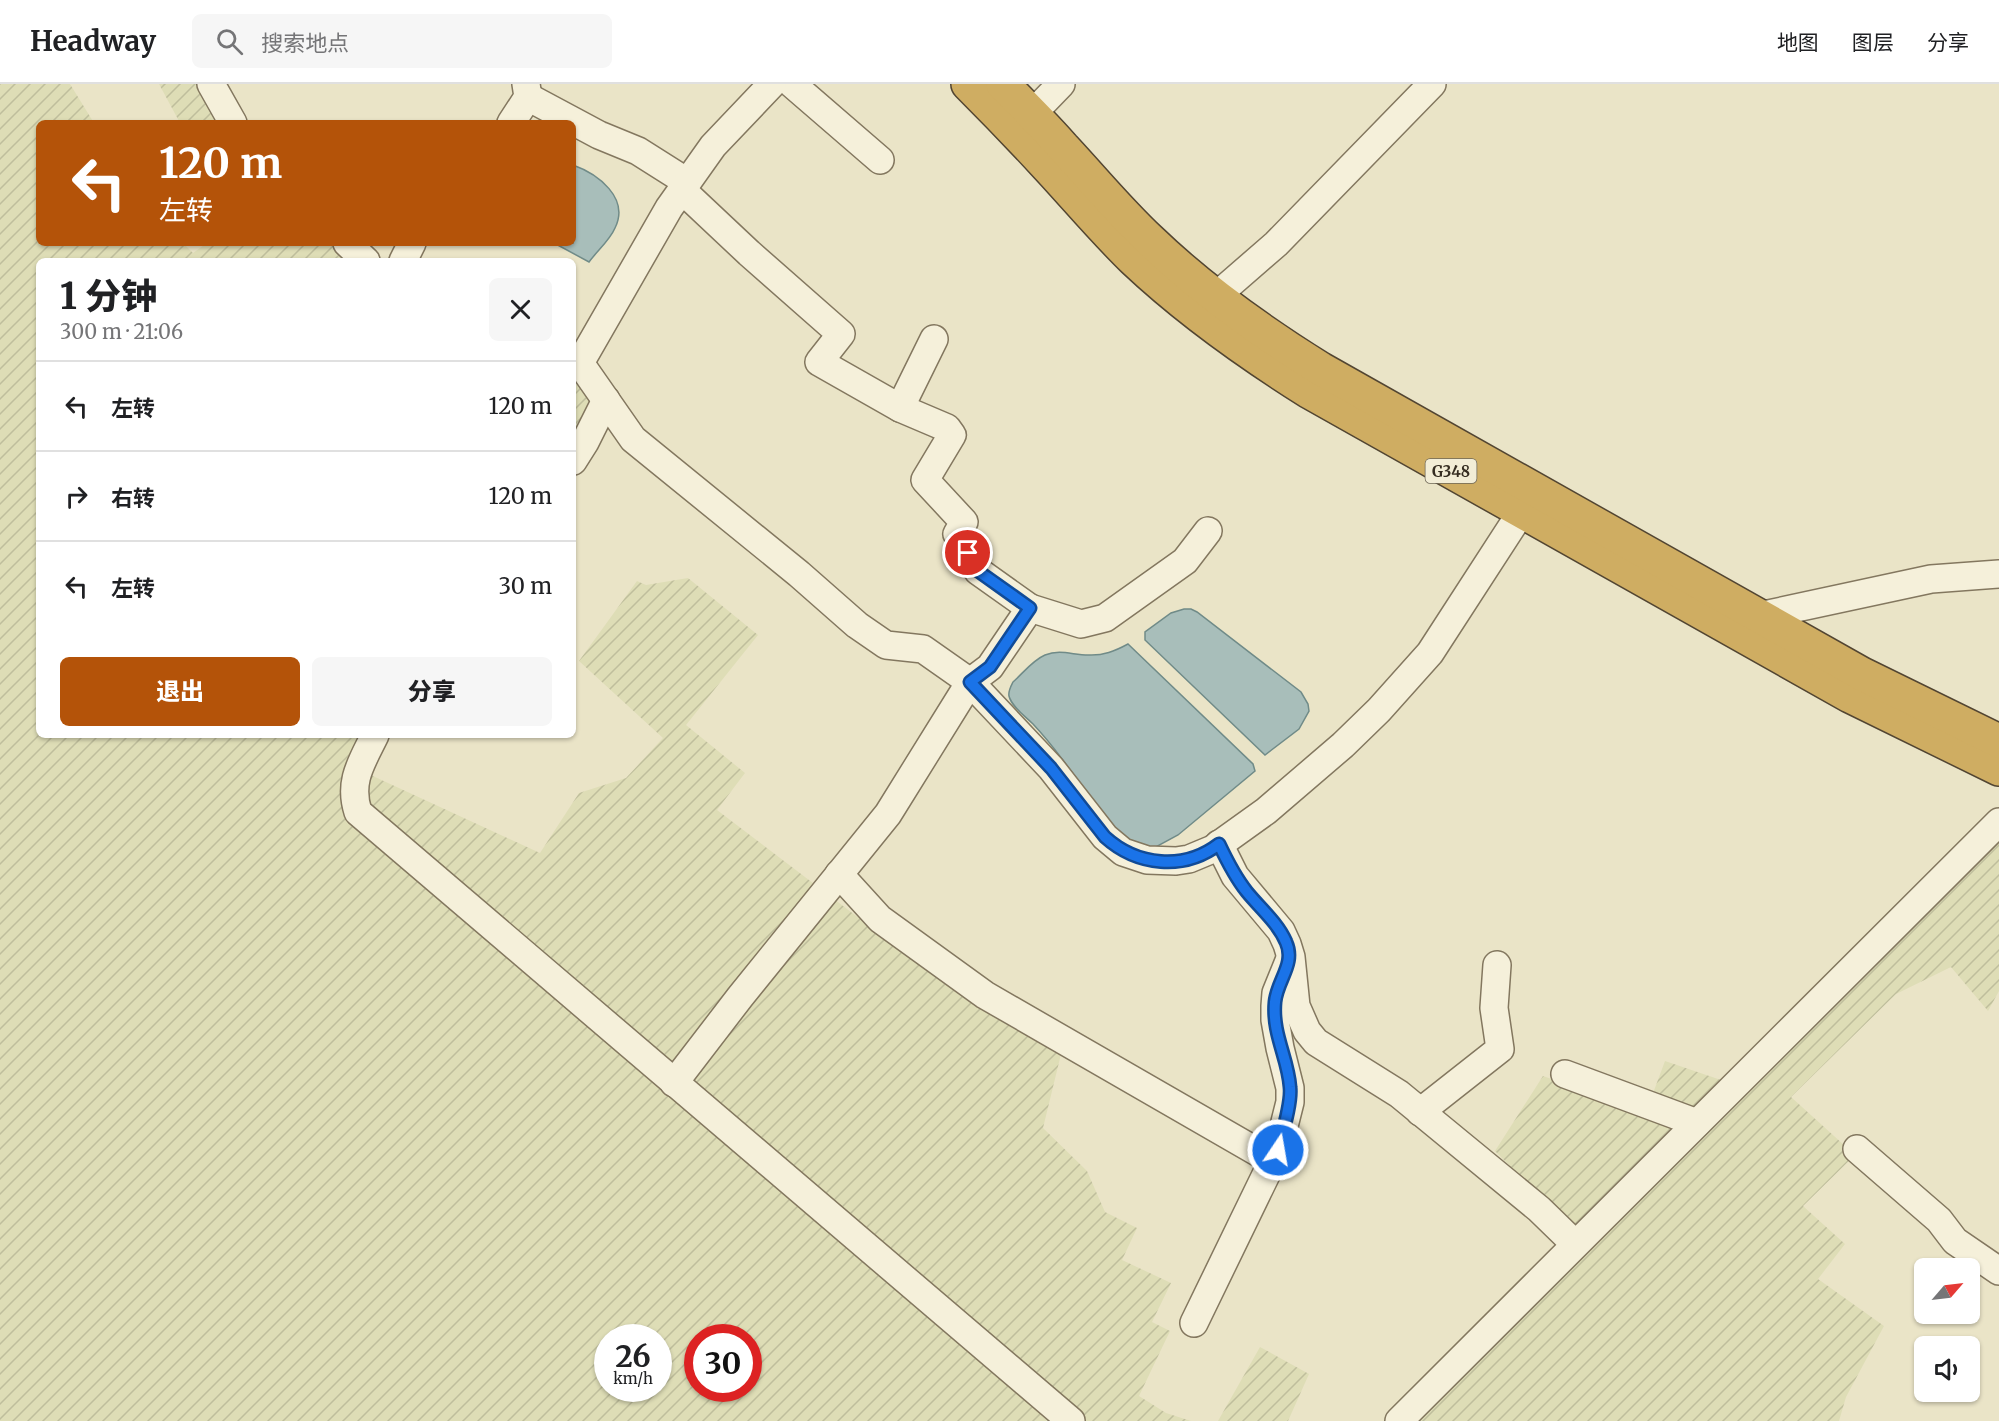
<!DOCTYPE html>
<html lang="zh">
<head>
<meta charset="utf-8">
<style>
  :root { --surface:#fff; --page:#f6f6f6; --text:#202124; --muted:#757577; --line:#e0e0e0; --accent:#b45309 }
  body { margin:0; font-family:Merriweather,"Noto Sans SC",serif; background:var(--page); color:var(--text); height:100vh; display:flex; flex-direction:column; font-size:22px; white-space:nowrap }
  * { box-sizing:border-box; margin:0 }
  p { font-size:20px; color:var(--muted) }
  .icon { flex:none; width:33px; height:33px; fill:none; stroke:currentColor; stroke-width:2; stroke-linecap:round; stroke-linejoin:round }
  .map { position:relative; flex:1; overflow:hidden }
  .sheet { position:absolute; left:36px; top:174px; width:540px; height:480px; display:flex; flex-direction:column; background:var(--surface); border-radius:9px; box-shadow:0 2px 4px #0004 }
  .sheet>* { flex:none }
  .banner { position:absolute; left:36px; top:36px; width:540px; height:126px; border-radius:9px; box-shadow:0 2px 4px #0004; background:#b45309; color:#fff; overflow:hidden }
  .needle { width:39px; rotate:62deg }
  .fabs { position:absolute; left:1914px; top:1174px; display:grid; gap:12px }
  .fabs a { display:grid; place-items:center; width:66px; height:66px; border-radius:9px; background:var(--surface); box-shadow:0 2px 4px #0004; font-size:30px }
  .speed { position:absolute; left:594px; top:1240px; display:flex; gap:12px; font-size:30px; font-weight:700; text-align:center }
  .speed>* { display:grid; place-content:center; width:78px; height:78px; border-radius:50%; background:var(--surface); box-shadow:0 2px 4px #0004; line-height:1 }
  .speed small { font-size:15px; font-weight:400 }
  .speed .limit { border:9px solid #d22; background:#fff; color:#111 }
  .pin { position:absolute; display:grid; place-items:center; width:51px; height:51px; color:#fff; margin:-26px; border:3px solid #fff; border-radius:50%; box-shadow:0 2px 6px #0007 }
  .me { position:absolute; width:66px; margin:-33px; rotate:12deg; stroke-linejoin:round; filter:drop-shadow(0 0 4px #0008) }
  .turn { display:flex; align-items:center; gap:21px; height:126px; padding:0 24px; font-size:27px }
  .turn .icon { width:78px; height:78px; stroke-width:2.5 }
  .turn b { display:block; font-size:42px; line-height:51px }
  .round { display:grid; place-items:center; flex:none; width:63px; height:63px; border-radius:9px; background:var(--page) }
  .summary { display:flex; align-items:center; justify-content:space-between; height:102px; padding:0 24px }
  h1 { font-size:36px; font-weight:800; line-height:45px }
  .cta { display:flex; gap:12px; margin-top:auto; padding:12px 24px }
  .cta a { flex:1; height:69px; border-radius:9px; background:var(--accent); color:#fff; font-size:24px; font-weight:800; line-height:69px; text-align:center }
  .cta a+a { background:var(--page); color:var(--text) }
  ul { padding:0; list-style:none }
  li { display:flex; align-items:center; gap:18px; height:90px; padding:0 24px; border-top:2px solid var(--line) }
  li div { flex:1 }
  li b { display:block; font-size:22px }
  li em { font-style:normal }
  header { display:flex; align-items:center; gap:36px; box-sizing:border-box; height:84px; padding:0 30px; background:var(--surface); border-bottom:2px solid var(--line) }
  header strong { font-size:28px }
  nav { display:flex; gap:33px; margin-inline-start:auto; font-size:21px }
  .search { width:420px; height:54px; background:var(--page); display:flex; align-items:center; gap:15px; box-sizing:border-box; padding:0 21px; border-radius:9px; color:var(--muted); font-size:22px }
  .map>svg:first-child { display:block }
  .farmland { fill:url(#farmland-furrows); fill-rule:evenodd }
  .water { fill:#a8beba; stroke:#708b88; stroke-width:1.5 }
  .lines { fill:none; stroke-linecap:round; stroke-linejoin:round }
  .minor-casing { stroke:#83775f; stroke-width:30 }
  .highway-casing { stroke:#524532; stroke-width:36 }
  .minor { stroke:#f5f0da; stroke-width:27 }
  .highway { stroke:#cfad62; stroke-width:33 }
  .route-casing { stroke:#114b97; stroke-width:15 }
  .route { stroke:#1a73e8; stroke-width:10 }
  .labels { text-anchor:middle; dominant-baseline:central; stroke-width:6; stroke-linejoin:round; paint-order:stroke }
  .shield { fill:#f2edd6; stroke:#6e6757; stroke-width:1.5 }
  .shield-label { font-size:15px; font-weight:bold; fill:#352d21 }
</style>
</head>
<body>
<header>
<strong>Headway</strong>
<div class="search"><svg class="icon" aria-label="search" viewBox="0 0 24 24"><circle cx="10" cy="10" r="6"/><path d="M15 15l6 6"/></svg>搜索地点</div>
<nav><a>地图</a><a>图层</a><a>分享</a></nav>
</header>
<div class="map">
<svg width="1999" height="1337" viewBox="0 0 1999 1337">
  <defs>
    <pattern id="farmland-furrows" width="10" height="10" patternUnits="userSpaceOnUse" patternTransform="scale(1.5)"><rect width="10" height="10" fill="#deddb6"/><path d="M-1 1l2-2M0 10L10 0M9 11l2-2" fill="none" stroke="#bfbe9c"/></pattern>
  </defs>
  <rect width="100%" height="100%" fill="#eae4c7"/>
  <g class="farmland">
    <path d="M0 0H70L94 39H39V159H183L193 169 207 159H339L358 177H39V651H365L349 681 540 769 579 709 626 694 663 654 579 577 637 497 646 501 688 494 758 551 686 641 745 689 717 726 931 889 1062 966 1043 1044 1087 1087 1105 1128 1137 1144 1122 1176 1171 1199 1152 1238 1170 1247 1139 1312 1166 1329 1191 1337H0ZM608 1254H658V1305H608ZM698 1254H748V1305H698Z"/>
    <polygon points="159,0 207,0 225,39 180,39"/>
    <polygon points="573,290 595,314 573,358"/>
    <polygon points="1999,749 1999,907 1988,927 1951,883 1896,910 1791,1013 1855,1071 1803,1122 1845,1160 1818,1195 1884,1242 1846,1313 1839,1337 1412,1337"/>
    <polygon points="1665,977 1721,996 1573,1145 1495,1067 1543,992 1646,1028"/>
    <polygon points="1260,1263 1309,1290 1288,1337 1218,1337"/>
  </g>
  <g class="water">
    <path d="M573 81C598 90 630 114 615 144 610 156 597 167 589 178L554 159H573Z"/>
    <polygon points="1184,525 1191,525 1197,528 1301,608 1308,620 1309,627 1299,645 1265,671 1145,556 1145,548 1171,529"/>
    <path d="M1128 560 1253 680 1255 687 1178 751 1154 764 1124 754 1113 746C1087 711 1063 672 1033 640 1026 633 1011 622 1009 612 1008 607 1011 602 1013 598 1023 589 1033 576 1045 571 1060 565 1073 571 1088 571 1103 572 1115 567 1128 560Z"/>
  </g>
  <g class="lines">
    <g class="minor-casing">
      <g id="minor">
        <polyline points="211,0 233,39"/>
        <polyline points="792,0 880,76"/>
        <polyline points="528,13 599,51 638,67 687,98"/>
        <polyline points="1032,30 1061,0"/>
        <polyline points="511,39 528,13 526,0"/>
        <polyline points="682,106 749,169 841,250 819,278 900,324 947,344 952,351 925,396 964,438 957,450 978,487 1030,524"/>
        <polyline points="347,159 366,177"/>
        <polyline points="403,177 412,159"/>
        <polyline points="1215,213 1276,160 1432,0"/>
        <polyline points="573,275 580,279 633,355 799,490 857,541 886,561 923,565 970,598 1051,684 1105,753 1123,768 1147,776 1176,777 1189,775 1213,765 1266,727 1343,661 1379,626 1430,569 1522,427"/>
        <polyline points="580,279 669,124 713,62 772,0"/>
        <polyline points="900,324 934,255"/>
        <polyline points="573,377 585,358 606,316"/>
        <polyline points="1759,532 1931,495 1999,490"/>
        <path d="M375 651C362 678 348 697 358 728L1071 1337"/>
        <polyline points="1219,760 1235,792 1281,847 1287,860 1291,873 1296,922 1307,947 1316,958 1399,1010 1539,1125 1575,1160"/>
        <polyline points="839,790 880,835 985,911 1273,1077"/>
        <polyline points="1565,990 1697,1039"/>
        <polyline points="674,999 740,913 888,730 970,598 990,583 1030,524 1081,540 1105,534 1185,477 1208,447"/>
        <polyline points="1420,1028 1500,965 1494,924 1497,881"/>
        <polyline points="1857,1065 1939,1136 1955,1157 1999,1187"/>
        <polyline points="1194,1239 1278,1066 1290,1018 1290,1004 1280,964 1275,936 1275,922 1276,909 1289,877"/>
        <polyline points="1399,1337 1999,738"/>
      </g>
    </g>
    <g class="highway-casing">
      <g id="highway">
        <path d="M968 0C994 26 1019 52 1044 79 1074 111 1102 145 1134 176 1187 226 1246 268 1308 307L1850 612 1999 685"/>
        <path d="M1003 0C1023 21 1044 41 1063 63 1092 94 1119 127 1150 156 1202 206 1260 247 1321 285L1862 590 1999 657"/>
      </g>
    </g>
    <use href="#minor" class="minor"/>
    <use href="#highway" class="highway"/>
  </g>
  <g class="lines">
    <g class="route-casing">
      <path id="route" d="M968 469 978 487 1030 524 990 583 970 598 1051 684 1105 753C1137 782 1184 787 1219 760 1227 777 1235 793 1247 808 1260 824 1278 839 1286 858 1296 880 1277 896 1275 918 1272 950 1288 974 1290 1003 1292 1019 1282 1050 1278 1066"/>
    </g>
    <use href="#route" class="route"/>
  </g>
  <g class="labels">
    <rect class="shield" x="1425.5" y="375" width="51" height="24" rx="4.5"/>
    <g class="shield-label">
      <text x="1451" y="387">G348</text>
    </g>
  </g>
</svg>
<div class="fabs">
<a><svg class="needle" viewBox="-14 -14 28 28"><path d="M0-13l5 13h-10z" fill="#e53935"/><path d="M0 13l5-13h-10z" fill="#757577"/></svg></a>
<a><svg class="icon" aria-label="sound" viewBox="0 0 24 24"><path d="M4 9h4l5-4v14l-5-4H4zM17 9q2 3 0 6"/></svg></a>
</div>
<div class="speed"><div>26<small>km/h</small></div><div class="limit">30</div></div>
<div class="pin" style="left:968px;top:469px;background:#d93025"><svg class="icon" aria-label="arrive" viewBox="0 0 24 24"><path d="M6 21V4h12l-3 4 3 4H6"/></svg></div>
<svg class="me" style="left:1278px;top:1066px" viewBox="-20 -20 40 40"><circle r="17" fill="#1a73e8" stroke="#fff" stroke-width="3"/><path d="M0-11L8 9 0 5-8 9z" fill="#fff"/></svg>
<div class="banner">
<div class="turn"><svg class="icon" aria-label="left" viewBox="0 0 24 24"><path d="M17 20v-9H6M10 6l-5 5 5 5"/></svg><div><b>120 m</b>左转</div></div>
</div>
<section class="sheet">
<div class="summary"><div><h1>1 分钟</h1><p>300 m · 21:06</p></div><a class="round"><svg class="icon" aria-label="close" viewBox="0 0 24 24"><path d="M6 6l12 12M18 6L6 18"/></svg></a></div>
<ul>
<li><svg class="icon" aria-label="left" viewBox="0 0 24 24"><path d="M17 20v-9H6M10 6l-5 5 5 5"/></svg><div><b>左转</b></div><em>120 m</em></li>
<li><svg class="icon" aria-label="right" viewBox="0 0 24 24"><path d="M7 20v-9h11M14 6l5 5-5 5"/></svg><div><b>右转</b></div><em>120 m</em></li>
<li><svg class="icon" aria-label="left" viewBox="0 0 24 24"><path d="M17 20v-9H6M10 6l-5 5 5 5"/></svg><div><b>左转</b></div><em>30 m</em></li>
</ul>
<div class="cta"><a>退出</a><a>分享</a></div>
</section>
</div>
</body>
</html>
